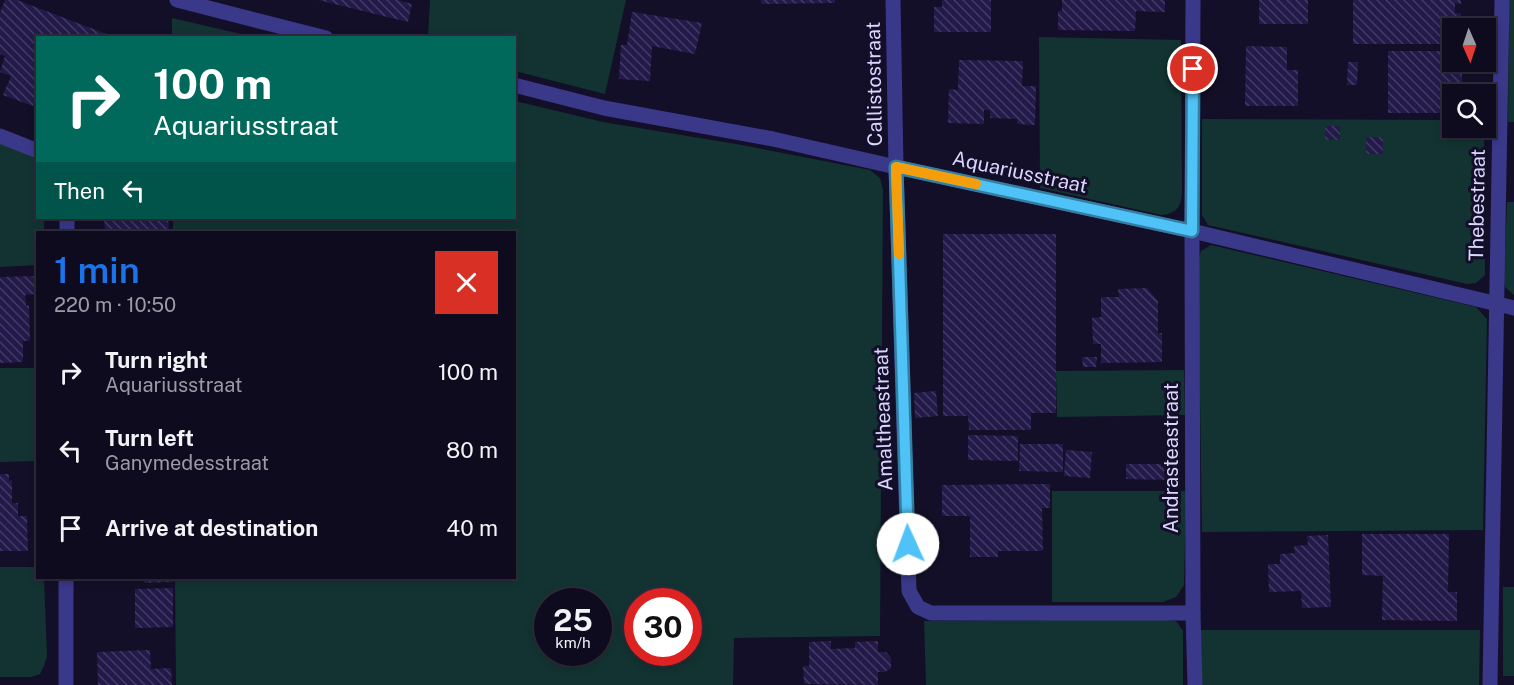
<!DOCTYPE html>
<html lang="en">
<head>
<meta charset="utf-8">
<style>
  :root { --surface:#0e0b1e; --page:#171427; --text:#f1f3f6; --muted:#9b9ba4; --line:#2e2b3c; --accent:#1a73e8 }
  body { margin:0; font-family:"Public Sans",sans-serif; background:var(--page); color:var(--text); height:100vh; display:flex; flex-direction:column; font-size:22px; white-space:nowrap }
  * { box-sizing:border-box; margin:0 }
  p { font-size:20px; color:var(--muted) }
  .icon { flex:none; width:33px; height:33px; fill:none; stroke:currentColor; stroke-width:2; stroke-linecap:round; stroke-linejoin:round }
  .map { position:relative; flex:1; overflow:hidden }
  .details { position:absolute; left:36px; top:231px; width:480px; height:348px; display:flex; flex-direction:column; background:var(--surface); border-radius:0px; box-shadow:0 3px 9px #0003,0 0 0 2px var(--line) }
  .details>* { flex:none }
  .top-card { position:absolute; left:36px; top:36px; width:480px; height:183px; border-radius:0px; box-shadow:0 3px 9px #0003,0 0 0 2px var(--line); background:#00695c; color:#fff; overflow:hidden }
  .needle { width:39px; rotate:177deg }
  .tools { position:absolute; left:1442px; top:18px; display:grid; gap:12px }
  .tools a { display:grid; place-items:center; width:54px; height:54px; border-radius:0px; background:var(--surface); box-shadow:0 3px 9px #0003,0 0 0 2px var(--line); font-size:30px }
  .speed { position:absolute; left:534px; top:588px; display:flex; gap:12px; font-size:30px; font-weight:700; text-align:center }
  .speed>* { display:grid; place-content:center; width:78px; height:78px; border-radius:50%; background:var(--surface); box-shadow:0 3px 9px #0003,0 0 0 2px var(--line); line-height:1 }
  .speed small { font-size:15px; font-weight:400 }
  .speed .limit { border:9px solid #d22; background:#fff; color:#111 }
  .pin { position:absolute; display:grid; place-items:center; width:51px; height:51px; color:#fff; margin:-26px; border:3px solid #fff; border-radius:50%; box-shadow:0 2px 6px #0007 }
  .me { position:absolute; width:66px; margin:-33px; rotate:358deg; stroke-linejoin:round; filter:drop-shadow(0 0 4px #0008) }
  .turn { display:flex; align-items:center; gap:21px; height:126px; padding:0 18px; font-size:27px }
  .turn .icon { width:78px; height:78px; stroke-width:2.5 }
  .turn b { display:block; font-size:42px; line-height:51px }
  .then { display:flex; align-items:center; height:57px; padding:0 18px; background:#0003; gap:12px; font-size:22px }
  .round { display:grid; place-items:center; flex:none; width:63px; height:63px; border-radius:0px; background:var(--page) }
  .overview { display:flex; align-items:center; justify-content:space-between; height:102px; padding:0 18px }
  h1 { font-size:36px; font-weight:600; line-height:45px; color:var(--accent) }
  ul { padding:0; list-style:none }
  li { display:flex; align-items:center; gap:18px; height:78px; padding:0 18px }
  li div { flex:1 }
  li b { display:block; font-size:22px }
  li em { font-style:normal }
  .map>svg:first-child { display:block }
  .green { fill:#123331; fill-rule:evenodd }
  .building { fill:url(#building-back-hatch) }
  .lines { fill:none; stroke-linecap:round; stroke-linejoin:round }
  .minor { stroke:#3a3889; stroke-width:15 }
  .route-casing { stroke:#337fa1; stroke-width:15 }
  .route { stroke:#4fc3f7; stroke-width:10 }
  .slow { stroke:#f59e0b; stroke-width:10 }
  .labels { text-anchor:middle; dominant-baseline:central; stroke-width:6; stroke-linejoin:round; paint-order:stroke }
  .street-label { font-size:20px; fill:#dad6ff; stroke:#130f28 }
</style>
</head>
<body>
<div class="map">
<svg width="1514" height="685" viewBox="0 0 1514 685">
  <defs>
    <pattern id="building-back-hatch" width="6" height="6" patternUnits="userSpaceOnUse" patternTransform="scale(1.5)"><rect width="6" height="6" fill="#231a4a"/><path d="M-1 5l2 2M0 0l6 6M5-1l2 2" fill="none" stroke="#423b65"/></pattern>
  </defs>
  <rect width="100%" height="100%" fill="#130f28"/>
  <g class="green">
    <polygon points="430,0 626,0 605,94 515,71 514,38 428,37"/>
    <polygon points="1509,0 1514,0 1514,122 1508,122"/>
    <polygon points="172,18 254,37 172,37"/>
    <path d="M1039 37 1181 40 1182 194C1181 208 1175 214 1161 215L1040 188Z"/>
    <path d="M515 101 603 122 742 145 870 170 880 178 883 190 880 636 734 638 733 685H176L175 578H514V232H173V218H514ZM548 602H598V652H548ZM638 602H688V652H638Z"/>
    <polygon points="1202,119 1452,120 1452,128 1484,128 1485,275 1476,283 1467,284 1208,225 1202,215"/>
    <polygon points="0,140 28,153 38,162 38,218 44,218 44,232 38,232 37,265 0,267"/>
    <polygon points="1507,202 1514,202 1514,295 1505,287 1504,279"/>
    <polygon points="1211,245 1476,307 1487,319 1483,530 1202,532 1198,262 1201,251"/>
    <polygon points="0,368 37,368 37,461 0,462"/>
    <polygon points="1184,370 1185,415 1057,417 1056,371"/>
    <polygon points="1052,491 1186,491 1184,585 1176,597 1163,602 1052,602"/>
    <polygon points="0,567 37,567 38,578 44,578 47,656 44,666 40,674 31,677 0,677"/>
    <rect x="1503" y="587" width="11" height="89"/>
    <polygon points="1159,619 1176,621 1183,631 1183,685 926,685 924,621"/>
    <polygon points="1201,630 1480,630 1479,685 1201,685"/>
  </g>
  <g class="building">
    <polygon points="5,0 17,0 117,38 38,38 38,94 33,106 3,95 11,76 0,72 5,56 0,54 0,13"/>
    <polygon points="318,0 397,0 412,4 408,22"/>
    <polygon points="761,0 835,0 835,3 761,4"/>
    <polygon points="942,0 991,0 991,32 934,32 934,7 942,7"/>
    <polygon points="1062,0 1165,0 1165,12 1136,11 1135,31 1058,30 1058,11 1062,11"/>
    <rect x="1259" y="0" width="49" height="24"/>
    <polygon points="1353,0 1461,0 1461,4 1455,3 1455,13 1461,13 1461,28 1452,28 1452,44 1353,44"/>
    <polygon points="632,12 702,23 695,54 652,46 650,81 619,79 621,45 627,45"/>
    <polygon points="1246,46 1287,47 1287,70 1298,70 1298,106 1245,106"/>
    <polygon points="1388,51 1452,51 1452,62 1462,62 1462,94 1452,94 1452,113 1388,113"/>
    <polygon points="959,60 1023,61 1022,86 1036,86 1035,125 1017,124 1017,119 990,118 990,110 984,110 984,124 948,123 949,89 958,90"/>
    <polygon points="1348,62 1358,62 1357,85 1347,85"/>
    <rect x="1325" y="126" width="15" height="14"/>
    <rect x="1366" y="137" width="17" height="17"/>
    <polygon points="104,218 168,218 169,232 105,232"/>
    <polygon points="943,234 1056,234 1056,413 1031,413 1031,430 969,430 968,416 943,416"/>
    <polygon points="38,276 38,294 25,295 26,306 29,305 30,341 23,341 23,362 0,363 0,277"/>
    <polygon points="1147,288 1158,301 1158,333 1162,333 1162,362 1101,363 1101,344 1093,344 1092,318 1101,317 1101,297 1119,297 1118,289"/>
    <polygon points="1082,357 1097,357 1096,367 1083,367"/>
    <polygon points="936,391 938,416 915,418 914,393"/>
    <polygon points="968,435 1018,436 1018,461 968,460"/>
    <polygon points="1020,444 1063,444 1063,472 1019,471"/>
    <polygon points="1066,450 1092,452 1090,478 1064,476"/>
    <polygon points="1126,464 1176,464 1176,480 1126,479"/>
    <polygon points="0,474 9,474 9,481 12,480 12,503 18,503 18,516 27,516 28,551 0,551"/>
    <polygon points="1050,484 1050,508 1042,508 1043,551 998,551 998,557 970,557 970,516 942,516 942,485"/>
    <polygon points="1362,534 1449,534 1448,592 1457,592 1457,621 1382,620 1383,576 1362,575"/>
    <polygon points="1328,535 1331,607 1302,608 1301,591 1269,592 1268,564 1280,564 1280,554 1295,553 1294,546 1308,545 1307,536"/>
    <polygon points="144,578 174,578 174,582 144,583"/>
    <polygon points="173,588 173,627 135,628 135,589"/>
    <polygon points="831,641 831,649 855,648 855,642 878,641 878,652 886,652 891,658 891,668 885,672 878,672 878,685 804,684 803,666 809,666 809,642"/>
    <polygon points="150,650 151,669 171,668 172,685 98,685 97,652"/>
  </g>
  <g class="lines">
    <g class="minor">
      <polyline points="177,0 326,38"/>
      <polyline points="893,0 896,167 909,591 918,607 931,613 1193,613"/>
      <polyline points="1193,0 1192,231 1193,613 1195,685"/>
      <polyline points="514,85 604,108 773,139 896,167 1192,231 1514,308"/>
      <polyline points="0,136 38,151"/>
      <polyline points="67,232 67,218"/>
      <polyline points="66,685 66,578"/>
      <polyline points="1490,685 1502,0"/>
    </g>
  </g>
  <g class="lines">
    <g class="route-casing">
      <polyline id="route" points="908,544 896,167 1192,231 1193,69"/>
    </g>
    <use href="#route" class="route"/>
    <polyline class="slow" points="899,254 896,167 976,184"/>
  </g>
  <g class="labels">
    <g class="street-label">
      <text transform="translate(874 84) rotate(-91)">Callistostraat</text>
      <text transform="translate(1020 172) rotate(12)">Aquariusstraat</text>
      <text transform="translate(1477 205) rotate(-89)">Thebestraat</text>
      <text transform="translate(883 419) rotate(-92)">Amaltheastraat</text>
      <text transform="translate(1171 458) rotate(-90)">Andrasteastraat</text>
    </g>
  </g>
</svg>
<div class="tools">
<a><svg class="needle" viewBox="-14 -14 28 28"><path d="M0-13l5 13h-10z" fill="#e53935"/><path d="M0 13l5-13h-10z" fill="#9b9ba4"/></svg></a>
<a><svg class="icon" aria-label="search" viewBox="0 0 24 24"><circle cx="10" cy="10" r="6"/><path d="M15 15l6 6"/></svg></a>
</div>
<div class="speed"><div>25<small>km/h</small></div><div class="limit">30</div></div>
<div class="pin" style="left:1193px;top:69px;background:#d93025"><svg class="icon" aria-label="arrive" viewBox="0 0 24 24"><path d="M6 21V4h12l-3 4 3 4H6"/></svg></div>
<svg class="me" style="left:908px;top:544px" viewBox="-20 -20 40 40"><circle r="19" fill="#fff"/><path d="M0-13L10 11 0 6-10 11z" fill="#4fc3f7"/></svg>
<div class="top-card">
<div class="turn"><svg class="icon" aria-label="right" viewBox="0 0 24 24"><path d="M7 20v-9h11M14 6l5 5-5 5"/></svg><div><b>100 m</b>Aquariusstraat</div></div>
<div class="then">Then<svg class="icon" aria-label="left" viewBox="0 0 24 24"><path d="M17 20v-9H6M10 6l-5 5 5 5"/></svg></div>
</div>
<section class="details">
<div class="overview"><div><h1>1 min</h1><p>220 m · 10:50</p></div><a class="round" style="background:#d93025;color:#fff"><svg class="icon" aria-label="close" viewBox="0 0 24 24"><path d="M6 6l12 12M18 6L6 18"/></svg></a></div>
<ul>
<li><svg class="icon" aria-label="right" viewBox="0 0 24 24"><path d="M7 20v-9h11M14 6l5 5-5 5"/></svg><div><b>Turn right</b><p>Aquariusstraat</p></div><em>100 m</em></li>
<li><svg class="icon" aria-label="left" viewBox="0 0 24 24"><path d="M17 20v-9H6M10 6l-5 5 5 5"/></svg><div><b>Turn left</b><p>Ganymedesstraat</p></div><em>80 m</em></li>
<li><svg class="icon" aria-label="arrive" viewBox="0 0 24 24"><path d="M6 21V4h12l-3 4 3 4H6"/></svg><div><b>Arrive at destination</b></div><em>40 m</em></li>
</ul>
</section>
</div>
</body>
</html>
